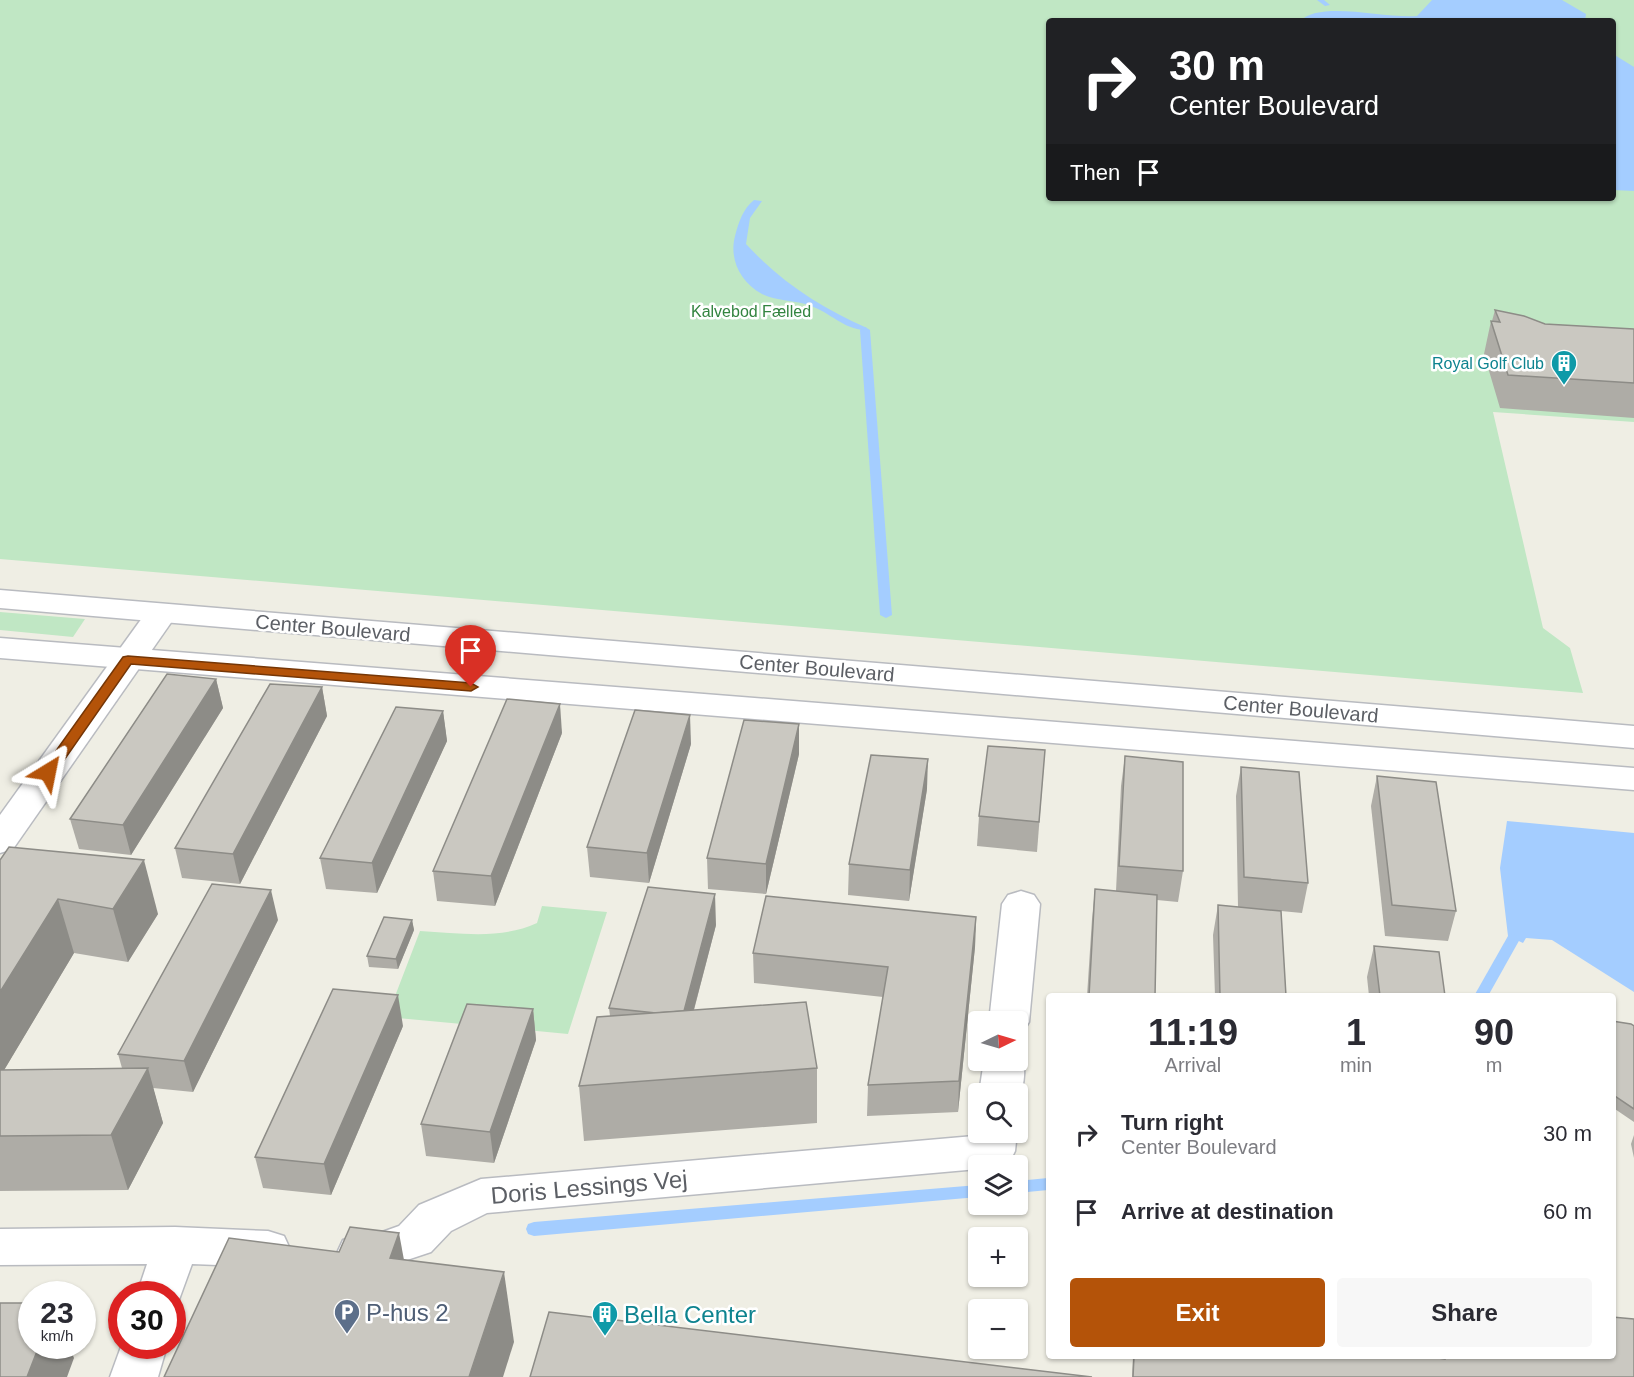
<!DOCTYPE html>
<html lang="en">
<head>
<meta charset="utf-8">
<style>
  :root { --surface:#fff; --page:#f7f7f7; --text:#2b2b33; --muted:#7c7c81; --accent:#b45309 }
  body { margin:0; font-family:Arial,sans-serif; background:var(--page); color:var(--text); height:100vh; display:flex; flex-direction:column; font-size:22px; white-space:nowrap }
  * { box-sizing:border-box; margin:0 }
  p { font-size:20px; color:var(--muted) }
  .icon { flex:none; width:33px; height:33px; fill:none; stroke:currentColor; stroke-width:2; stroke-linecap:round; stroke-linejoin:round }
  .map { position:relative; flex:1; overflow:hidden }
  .sheet { position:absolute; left:1046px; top:993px; width:570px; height:366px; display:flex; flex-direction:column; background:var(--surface); border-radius:6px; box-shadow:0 2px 4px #0004 }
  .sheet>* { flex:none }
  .hud { position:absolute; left:1046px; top:18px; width:570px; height:183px; border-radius:6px; box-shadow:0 2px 4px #0004; background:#202124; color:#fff; overflow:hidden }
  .needle { width:39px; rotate:85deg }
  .buttons { position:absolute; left:968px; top:1011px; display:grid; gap:12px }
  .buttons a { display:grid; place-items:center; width:60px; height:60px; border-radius:6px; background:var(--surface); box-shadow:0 2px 4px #0004; font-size:30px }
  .speed { position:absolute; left:18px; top:1281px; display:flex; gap:12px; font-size:30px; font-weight:700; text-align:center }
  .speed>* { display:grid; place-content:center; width:78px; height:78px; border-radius:50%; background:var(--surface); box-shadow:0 2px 4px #0004; line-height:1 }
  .speed small { font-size:15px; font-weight:400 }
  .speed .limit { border:9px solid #d22; background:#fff; color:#111 }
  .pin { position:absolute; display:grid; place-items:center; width:51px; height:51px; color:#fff; margin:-62px -26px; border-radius:50% 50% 50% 0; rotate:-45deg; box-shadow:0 0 6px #0007 }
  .pin .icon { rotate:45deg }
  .me { position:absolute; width:66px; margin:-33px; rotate:35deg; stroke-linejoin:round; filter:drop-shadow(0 0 4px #0008) }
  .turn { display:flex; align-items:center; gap:21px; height:126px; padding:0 24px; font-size:27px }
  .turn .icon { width:78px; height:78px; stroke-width:2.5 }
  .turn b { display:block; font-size:42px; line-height:51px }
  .then { display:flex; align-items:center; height:57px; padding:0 24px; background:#0003; gap:12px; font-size:22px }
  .eta { display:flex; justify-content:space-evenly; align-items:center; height:102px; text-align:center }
  .eta b { font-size:36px; font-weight:600; line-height:42px }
  .button { display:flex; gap:12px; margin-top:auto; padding:12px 24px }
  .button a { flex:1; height:69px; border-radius:6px; background:var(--accent); color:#fff; font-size:24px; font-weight:600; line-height:69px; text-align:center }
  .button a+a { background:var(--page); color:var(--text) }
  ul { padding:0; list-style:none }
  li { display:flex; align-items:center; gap:18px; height:78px; padding:0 24px }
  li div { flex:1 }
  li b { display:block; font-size:22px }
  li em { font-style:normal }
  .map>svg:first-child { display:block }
  .green { fill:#c0e7c4; fill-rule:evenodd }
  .water { fill:#a4cdff }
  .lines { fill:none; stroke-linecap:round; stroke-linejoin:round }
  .stream { fill:#a4cdff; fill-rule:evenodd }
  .minor-casing { stroke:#b9bbc0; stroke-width:3 }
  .tertiary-casing { stroke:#b9bbc0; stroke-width:3 }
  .minor { fill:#fff; fill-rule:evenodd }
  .tertiary { fill:#fff; fill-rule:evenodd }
  .wall { fill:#aeaca6 }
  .shaded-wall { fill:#8d8c87 }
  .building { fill:#cac8c1; stroke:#8d8c87; stroke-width:1.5 }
  .route { fill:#b45309; stroke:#753606; stroke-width:1.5 }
  .labels { text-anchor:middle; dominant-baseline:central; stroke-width:5; stroke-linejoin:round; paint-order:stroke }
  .far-park-label { font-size:16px; fill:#338440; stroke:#fff }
  .far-culture-label { font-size:16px; fill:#0d838f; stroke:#fff; text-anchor:end }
  .street-label { font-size:20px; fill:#5c5f65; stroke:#fff }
  .near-street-label { font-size:24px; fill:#5c5f65; stroke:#fff }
  .near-service-label { font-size:24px; fill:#4e5e75; stroke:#fff; text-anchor:start }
  .near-culture-label { font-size:24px; fill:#0d838f; stroke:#fff; text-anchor:start }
</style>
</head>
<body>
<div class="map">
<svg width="1634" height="1377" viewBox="0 0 1634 1377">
  <rect width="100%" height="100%" fill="#efeee4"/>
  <g class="green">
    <path d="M0 0H1634V422L1493 412 1543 628 1570 648 1583 693 0 559ZM1048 21H1612V198H1048Z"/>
    <polygon points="0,612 85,619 73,637 0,630"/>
    <path d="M542 906 607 912 568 1034 387 1017 420 931C460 933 500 940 537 923Z"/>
  </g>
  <g class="water">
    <path d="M1432 0H1562L1586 14 1585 21H1300C1321 0 1385 19 1417 16Z"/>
    <polygon points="1613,54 1634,67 1634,191 1613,190"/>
    <path d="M754 200 762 201 750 218 746 244C781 282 820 307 867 328L865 330C843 329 831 313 811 306 796 300 775 301 762 294 740 282 729 259 735 236 739 221 743 209 754 200Z"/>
    <polygon points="1507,821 1634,833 1634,992 1552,940 1526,938 1523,943 1508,936 1500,868"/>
  </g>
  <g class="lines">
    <g class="stream">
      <polygon points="1317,0 1324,0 1330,5 1325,6"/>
      <polygon points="865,327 870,330 892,615 886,618 880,615 860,330"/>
      <polygon points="1513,934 1518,936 1520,939 1488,996 1474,996 1508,936"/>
      <polygon points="1048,1178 1048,1190 1017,1193 1017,1181"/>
      <polygon points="978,1185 978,1197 534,1236 528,1234 526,1229 528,1224 534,1222"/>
    </g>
    <g class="minor-casing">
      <g id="minor">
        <polygon points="161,605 172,607 177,614 13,849 0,853 0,815 150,607"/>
        <polygon points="1021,891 1034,895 1040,904 1029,1022 1023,1032 1017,1034 1017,1022 989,1022 1002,904 1008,895"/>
        <path d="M1017 1049C1028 1061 1025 1087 1017 1101V1094H979L984 1060H1017Z"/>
        <polygon points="978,1126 978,1132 1017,1132 1015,1151 1009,1163 978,1166 978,1169 487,1213 451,1231 431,1252 371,1272 343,1266 337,1253 343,1240 359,1235 371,1236 399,1226 419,1205 481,1179 974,1136"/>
        <polygon points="175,1227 268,1231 284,1236 290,1249 284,1262 268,1267 192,1264 176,1308 172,1309 172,1294 137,1294 147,1264 0,1265 0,1229"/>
        <polygon points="122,1344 167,1346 158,1377 110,1377"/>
      </g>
    </g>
    <g class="tertiary-casing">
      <g id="tertiary">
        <polygon points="0,590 1634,726 1634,748 0,608"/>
        <polygon points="0,638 1634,768 1634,790 0,658"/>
      </g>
    </g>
    <use href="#minor" class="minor"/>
    <use href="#tertiary" class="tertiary"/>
  </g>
  <g class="wall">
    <polygon points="1495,310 1545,324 1634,329 1634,418 1500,408 1484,354 1491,321 1492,321"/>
    <polygon points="216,679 223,708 131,855 79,849 70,819"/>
    <polygon points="322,687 327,716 240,884 182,878 175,848"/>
    <polygon points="443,711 447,741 377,893 326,889 320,858"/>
    <polygon points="799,724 799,754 766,894 708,889 707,858"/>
    <polygon points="562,733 495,906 437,901 433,871"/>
    <polygon points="691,744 649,883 590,877 587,847"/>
    <polygon points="1045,750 1037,852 977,846 979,816"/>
    <polygon points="1125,756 1183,871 1178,902 1157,900 1155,996 1087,996 1092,919 1095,889 1116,891 1121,786"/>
    <polygon points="1241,767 1308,883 1302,913 1281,911 1286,996 1215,996 1213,935 1218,905 1238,907 1236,796"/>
    <polygon points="1377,776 1456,911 1448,941 1385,936 1371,806"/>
    <polygon points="927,789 909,901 848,895 849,864"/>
    <polygon points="0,860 158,914 128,962 74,953 4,1070 122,1068 118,1054 278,920 193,1092 153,1088 163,1123 128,1190 0,1191"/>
    <polygon points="976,917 975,947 958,1112 867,1116 868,1085 883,997 754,983 753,953"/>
    <polygon points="412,920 414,930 398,969 369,967 367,956"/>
    <polygon points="716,925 694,1010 817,1068 817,1123 584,1141 579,1086 610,1016 609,1008"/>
    <polygon points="1374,946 1445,996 1369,996 1367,977"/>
    <polygon points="533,1009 536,1040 494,1163 426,1156 421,1124"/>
    <polygon points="1612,1021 1634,1026 1634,1122 1612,1107"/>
    <polygon points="403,1026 331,1195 263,1188 255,1157"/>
    <polygon points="1634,1135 1634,1158 1631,1144"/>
    <polygon points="1133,1356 1421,1356 1441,1359 1441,1356 1612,1356 1634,1377 1132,1377"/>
  </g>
  <g class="shaded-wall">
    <polygon points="216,679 223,708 131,855 123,825"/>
    <polygon points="322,687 327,716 240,884 233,854"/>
    <polygon points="560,704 562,733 495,906 491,876"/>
    <polygon points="443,711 447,741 377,893 372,863"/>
    <polygon points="690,715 691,744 649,883 647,853"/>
    <polygon points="799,724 799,754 766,894 766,864"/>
    <polygon points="928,759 927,789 909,901 910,870"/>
    <polygon points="144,860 158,914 128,962 113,909"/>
    <polygon points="271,890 278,920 193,1092 184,1061"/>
    <polygon points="715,894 716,925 684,1047 683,1016"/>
    <polygon points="58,899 74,953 0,1077 0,992"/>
    <polygon points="976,917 975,947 958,1112 959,1081"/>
    <polygon points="412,920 414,930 398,969 396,959"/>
    <polygon points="398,995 403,1026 331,1195 324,1164"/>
    <polygon points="533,1009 536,1040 494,1163 490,1132"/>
    <polygon points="148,1068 163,1123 128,1190 111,1135"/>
    <polygon points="399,1233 412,1303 390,1258"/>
    <polygon points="504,1272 514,1342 503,1377 469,1377"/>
    <polygon points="39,1346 69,1346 74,1358 67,1377 27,1377"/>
  </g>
  <g class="building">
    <polygon points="1495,310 1524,316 1545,324 1634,329 1634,383 1508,375 1491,321 1500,322"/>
    <polygon points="167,674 216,679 123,825 70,819"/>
    <polygon points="270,684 322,687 233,854 175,848"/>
    <polygon points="507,699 560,704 491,876 433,871"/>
    <polygon points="396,707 443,711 372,863 320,858"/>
    <polygon points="635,710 690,715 647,853 587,847"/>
    <polygon points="744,720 799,724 766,864 707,858"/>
    <polygon points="988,746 1045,750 1039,822 979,816"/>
    <polygon points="871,755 928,759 910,870 849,864"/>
    <polygon points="1125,756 1183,762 1183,871 1119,866"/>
    <polygon points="1241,767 1299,772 1308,883 1244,877"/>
    <polygon points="1377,776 1436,782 1456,911 1392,905"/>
    <polygon points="9,847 144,860 113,909 58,899 0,992 0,860"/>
    <polygon points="212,884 271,890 184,1061 118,1054"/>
    <polygon points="648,887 715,894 684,1011 656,1013 609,1008"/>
    <polygon points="1095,889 1157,895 1155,996 1089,996"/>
    <polygon points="766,896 976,917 959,1081 868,1085 888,967 753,953"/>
    <polygon points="1218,905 1281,911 1286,996 1220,996"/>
    <polygon points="384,917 412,920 396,959 367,956"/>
    <polygon points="1374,946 1439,952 1445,996 1380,996"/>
    <polygon points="333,989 398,995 324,1164 255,1157"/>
    <polygon points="806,1002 817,1068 579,1086 597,1017"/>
    <polygon points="467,1004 533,1009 490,1132 421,1124"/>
    <polygon points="1612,1021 1631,1024 1634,1026 1634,1109 1612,1094"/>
    <polygon points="148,1068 111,1135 0,1136 0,1070"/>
    <polygon points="350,1227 399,1233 390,1258 504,1272 469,1377 164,1377 229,1238 339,1252"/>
    <polygon points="0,1303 32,1303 32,1346 39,1346 27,1377 0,1377"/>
    <polygon points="549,1312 1092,1377 530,1377"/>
    <polygon points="1612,1317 1634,1319 1634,1377 1133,1377 1134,1356 1421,1356 1445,1359 1445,1356 1612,1356"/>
  </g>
  <polygon class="route" points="128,656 471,683 478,687 471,691 131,664 53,776 43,776 41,772 43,769 123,657"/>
  <defs>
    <g id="building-pin" transform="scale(1.35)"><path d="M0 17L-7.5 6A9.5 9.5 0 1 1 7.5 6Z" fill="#0f9aa8" stroke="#fff"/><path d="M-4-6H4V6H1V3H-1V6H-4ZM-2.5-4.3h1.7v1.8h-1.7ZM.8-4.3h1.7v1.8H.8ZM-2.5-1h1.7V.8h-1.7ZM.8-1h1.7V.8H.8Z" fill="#fff"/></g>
    <g id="parking-pin" transform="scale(1.35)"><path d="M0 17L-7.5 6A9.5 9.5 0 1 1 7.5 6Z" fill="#5c6f8a" stroke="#fff"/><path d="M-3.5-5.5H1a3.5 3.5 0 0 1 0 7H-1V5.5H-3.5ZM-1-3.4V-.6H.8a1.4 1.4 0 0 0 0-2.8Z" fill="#fff"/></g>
  </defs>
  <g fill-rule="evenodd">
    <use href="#building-pin" x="1564" y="363"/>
    <use href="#parking-pin" x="347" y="1312"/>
    <use href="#building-pin" x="605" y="1314"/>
  </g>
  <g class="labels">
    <g class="far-park-label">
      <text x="751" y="311">Kalvebod Fælled</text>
    </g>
    <g class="far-culture-label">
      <text x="1544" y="363">Royal Golf Club</text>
    </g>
    <g class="street-label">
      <text transform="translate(333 628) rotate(5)">Center Boulevard</text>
      <text transform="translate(817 668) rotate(5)">Center Boulevard</text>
      <text transform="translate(1301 709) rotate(5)">Center Boulevard</text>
    </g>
    <g class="near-street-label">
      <text transform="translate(589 1187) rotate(-5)">Doris Lessings Vej</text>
    </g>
    <g class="near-service-label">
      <text x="366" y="1312">P-hus 2</text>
    </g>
    <g class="near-culture-label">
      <text x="624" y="1314">Bella Center</text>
    </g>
  </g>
</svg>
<div class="buttons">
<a><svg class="needle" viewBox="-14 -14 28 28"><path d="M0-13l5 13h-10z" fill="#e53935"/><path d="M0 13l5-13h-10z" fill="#7c7c81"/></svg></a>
<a><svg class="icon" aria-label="search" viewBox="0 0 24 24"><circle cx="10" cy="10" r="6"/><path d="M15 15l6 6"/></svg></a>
<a><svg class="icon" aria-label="layers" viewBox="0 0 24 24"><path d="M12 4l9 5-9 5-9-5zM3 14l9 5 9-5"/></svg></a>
<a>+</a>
<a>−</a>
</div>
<div class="speed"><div>23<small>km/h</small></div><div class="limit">30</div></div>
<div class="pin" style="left:471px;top:687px;background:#d93025"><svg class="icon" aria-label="arrive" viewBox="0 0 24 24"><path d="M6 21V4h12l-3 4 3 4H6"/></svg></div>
<svg class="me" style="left:48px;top:772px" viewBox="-20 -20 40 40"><path d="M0-17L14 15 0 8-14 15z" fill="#b45309" stroke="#fff" stroke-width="4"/></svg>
<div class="hud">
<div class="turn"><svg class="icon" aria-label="right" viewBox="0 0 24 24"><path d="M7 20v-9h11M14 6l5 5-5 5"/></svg><div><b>30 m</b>Center Boulevard</div></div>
<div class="then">Then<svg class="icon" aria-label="arrive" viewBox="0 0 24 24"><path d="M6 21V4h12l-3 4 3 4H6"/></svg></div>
</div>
<section class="sheet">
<div class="eta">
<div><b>11:19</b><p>Arrival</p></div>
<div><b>1</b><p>min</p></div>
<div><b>90</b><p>m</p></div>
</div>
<ul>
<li><svg class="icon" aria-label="right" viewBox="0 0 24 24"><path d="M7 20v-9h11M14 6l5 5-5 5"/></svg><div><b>Turn right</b><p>Center Boulevard</p></div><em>30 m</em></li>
<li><svg class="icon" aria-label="arrive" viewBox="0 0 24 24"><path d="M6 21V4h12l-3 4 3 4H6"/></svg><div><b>Arrive at destination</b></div><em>60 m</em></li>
</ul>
<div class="button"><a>Exit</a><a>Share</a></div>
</section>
</div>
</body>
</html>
